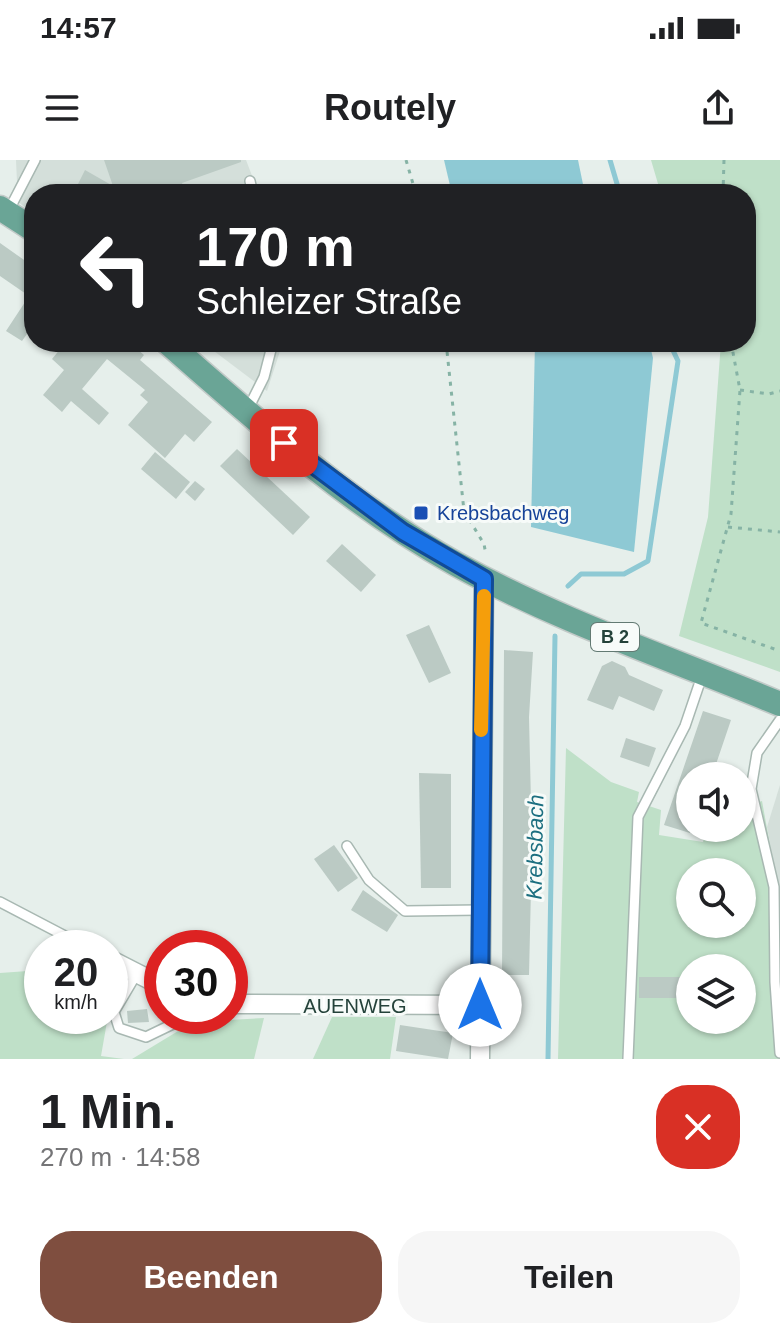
<!DOCTYPE html>
<html lang="de">
<head>
<meta charset="utf-8">
<style>
  :root { --surface:#fff; --page:#f6f6f6; --text:#202124; --muted:#757577; --accent:#7f4e3f }
  body { margin:0; font-family:Helvetica,sans-serif; background:var(--page); color:var(--text); height:100vh; display:flex; flex-direction:column; font-size:30px; white-space:nowrap }
  * { box-sizing:border-box; margin:0 }
  p { font-size:26px; color:var(--muted) }
  .icon { flex:none; width:44px; height:44px; fill:none; stroke:currentColor; stroke-width:2; stroke-linecap:round; stroke-linejoin:round }
  .map { position:relative; height:899px; overflow:hidden }
  .sheet { display:flex; flex-direction:column; background:var(--surface); flex:1 }
  .sheet>* { flex:none }
  .guide { position:absolute; left:24px; top:24px; width:732px; height:168px; border-radius:32px; box-shadow:0 2px 6px #0004; background:#202124; color:#fff; overflow:hidden }
  .tools { position:absolute; left:676px; top:602px; display:grid; gap:16px }
  .tools a { display:grid; place-items:center; width:80px; height:80px; border-radius:50%; background:var(--surface); box-shadow:0 2px 6px #0004; font-size:40px }
  .speed { position:absolute; left:24px; top:770px; display:flex; gap:16px; font-size:40px; font-weight:700; text-align:center }
  .speed>* { display:grid; place-content:center; width:104px; height:104px; border-radius:50%; background:var(--surface); box-shadow:0 2px 6px #0004; line-height:1 }
  .speed small { font-size:20px; font-weight:400 }
  .speed .limit { border:12px solid #d22; background:#fff; color:#111 }
  .pin { position:absolute; display:grid; place-items:center; width:68px; height:68px; color:#fff; margin:-34px; border-radius:16px; box-shadow:0 4px 12px #0006 }
  .me { position:absolute; width:88px; margin:-44px; rotate:0deg; stroke-linejoin:round; filter:drop-shadow(0 0 6px #0008) }
  .turn { display:flex; align-items:center; gap:28px; height:168px; padding:0 40px; font-size:36px }
  .turn .icon { width:104px; height:104px; stroke-width:2.5 }
  .turn b { display:block; font-size:56px; line-height:68px }
  .round { display:grid; place-items:center; flex:none; width:84px; height:84px; border-radius:32px; background:var(--page) }
  .head { display:flex; align-items:center; justify-content:space-between; height:136px; padding:0 40px }
  h1 { font-size:48px; font-weight:800; line-height:60px }
  .cta { display:flex; gap:16px; margin-top:auto; padding:16px 40px }
  .cta a { flex:1; height:92px; border-radius:32px; background:var(--accent); color:#fff; font-size:32px; font-weight:800; line-height:92px; text-align:center }
  .cta a+a { background:var(--page); color:var(--text) }
  .status { display:flex; justify-content:space-between; align-items:center; height:56px; padding:0 40px; background:var(--surface); direction:ltr }
  .status svg { height:22px; fill:currentColor }
  header { display:flex; justify-content:space-between; align-items:center; height:104px; padding:0 40px; background:var(--surface); font-size:36px; font-weight:800 }
  .map>svg:first-child { display:block }
  .built { fill:#d4dfda }
  .green { fill:#bfe0c8; fill-rule:evenodd }
  .water { fill:#8ec9d4 }
  .lines { fill:none; stroke-linecap:round; stroke-linejoin:round }
  .stream { stroke:#8ec9d4; stroke-width:5 }
  .building { fill:#bbcac4 }
  .service-casing { stroke:#a8b8b2; stroke-width:12 }
  .minor-casing { stroke:#a8b8b2; stroke-width:21 }
  .primary-casing { stroke:#c2cac8; stroke-width:27 }
  .path { stroke:#86b3a5; stroke-width:3; stroke-dasharray:4 6; stroke-linecap:butt }
  .service { stroke:#fff; stroke-width:9 }
  .minor { stroke:#fff; stroke-width:18 }
  .primary { stroke:#6aa596; stroke-width:24 }
  .route-casing { stroke:#114b97; stroke-width:20 }
  .route { stroke:#1a73e8; stroke-width:14 }
  .slow { stroke:#f59e0b; stroke-width:14 }
  .transit-dot { fill:#1a4fb4; stroke:#f7fbf9; stroke-width:3 }
  .labels { text-anchor:middle; dominant-baseline:central; stroke-width:6; stroke-linejoin:round; paint-order:stroke }
  .shield { fill:#f7fbf9; stroke:#637a73; stroke-width:2 }
  .shield-label { font-size:18px; font-weight:bold; fill:#24423a }
  .transit-label { font-size:20px; fill:#164399; stroke:#f7fbf9; text-anchor:start }
  .street-label { font-size:20px; fill:#24423a; stroke:#f7fbf9 }
  .water-label { font-size:22px; font-style:italic; fill:#1c6f80; stroke:#f7fbf9 }
</style>
</head>
<body>
<div class="status"><b>14:57</b><svg viewBox="0 0 49 12"><path d="M0 12V9h3v3zM5 12V6h3v6zM10 12V3h3v9zM15 12V0h3v12zM26 1h20v11H26zM47 4h2v5h-2z"/></svg></div>
<header><svg class="icon" aria-label="menu" viewBox="0 0 24 24"><path d="M4 6h16M4 12h16M4 18h16"/></svg>Routely<svg class="icon" aria-label="share" viewBox="0 0 24 24"><path d="M12 15V3M7 8l5-5 5 5M5 13v7h14v-7"/></svg></header>
<div class="map">
<svg width="780" height="899" viewBox="0 0 780 899">
  <rect width="100%" height="100%" fill="#e6efeb"/>
  <g class="built">
    <polygon points="16,0 246,0 259,34 34,34 34,54 10,36 17,22"/>
    <polygon points="202,182 283,182 267,231"/>
    <polygon points="780,625 780,739 767,667"/>
  </g>
  <g class="green">
    <polygon points="651,0 780,0 780,512 679,476 708,357 721,182 746,182 746,34 661,34"/>
    <path d="M566 588 611 622 639 632 637 642 661 650 659 675 703 682 707 668H742V647L762 641 780 739V899H558ZM690 712H742V764H690ZM690 808H742V860H690Z"/>
    <polygon points="42,791 42,856 108,856 101,896 124,899 0,899 0,813 28,811"/>
    <polygon points="332,857 396,857 390,899 313,899"/>
    <polygon points="264,858 254,899 132,899 193,862"/>
  </g>
  <g class="water">
    <polygon points="444,0 578,0 585,34 452,34"/>
    <polygon points="535,182 649,182 653,198 634,392 531,367"/>
  </g>
  <g class="lines">
    <g class="stream">
      <polyline points="610,0 620,34"/>
      <polyline points="568,426 581,414 624,414 648,401 678,201 669,182"/>
      <polyline points="548,899 555,476"/>
    </g>
  </g>
  <g class="building">
    <polygon points="104,0 241,0 241,2 182,23 186,34 73,34 85,10 113,26"/>
    <polygon points="0,83 34,107 34,164 22,181 6,171 29,136 0,116"/>
    <polygon points="66,182 129,182 144,195 140,200 212,262 194,282 185,274 165,298 128,265 148,242 140,235 145,230 107,199 82,229 109,253 99,265 71,241 62,252 43,235 64,210 52,199"/>
    <polygon points="237,289 310,357 293,375 220,306"/>
    <polygon points="155,292 190,322 176,339 141,309"/>
    <polygon points="195,321 205,329 195,341 185,332"/>
    <polygon points="342,384 376,415 361,432 326,401"/>
    <polygon points="429,465 451,513 429,523 406,475"/>
    <polygon points="504,490 533,492 529,557 532,686 529,815 502,815"/>
    <polygon points="612,501 625,507 629,515 663,530 654,551 619,536 613,550 587,540 602,506"/>
    <polygon points="703,551 731,560 712,616 690,616 690,673 664,665"/>
    <polygon points="626,578 656,588 649,607 620,597"/>
    <polygon points="419,613 451,614 451,728 421,728"/>
    <polygon points="334,685 358,718 338,732 314,699"/>
    <polygon points="363,730 398,755 387,772 351,750"/>
    <rect x="639" y="817" width="51" height="21"/>
    <polygon points="147,849 149,862 128,863 127,851"/>
    <polygon points="400,865 453,873 448,899 396,891"/>
  </g>
  <g class="lines">
    <g class="service-casing">
      <g id="service">
        <polyline points="250,21 253,34"/>
        <polyline points="9,50 35,0"/>
        <polyline points="248,249 264,217 273,182"/>
        <polyline points="780,560 757,593 751,629 774,727 775,822 780,893"/>
        <polyline points="347,686 369,720 405,751 480,750"/>
        <polyline points="0,742 88,788"/>
        <polyline points="137,813 114,852 119,868 146,877 175,863 182,856"/>
        <polyline points="628,899 638,657 685,566 703,513"/>
      </g>
    </g>
    <g class="minor-casing">
      <g id="minor">
        <polyline points="115,802 162,826"/>
        <polyline points="230,844 480,845"/>
        <polyline points="480,899 484,419"/>
      </g>
    </g>
    <g class="primary-casing">
      <g id="primary">
        <polyline points="0,48 34,70"/>
        <path d="M167 182C258 262 350 345 456 404 559 461 672 499 780 544"/>
      </g>
    </g>
    <g class="path">
      <polyline points="406,0 416,34"/>
      <polyline points="723,34 724,0"/>
      <polyline points="446,182 464,351 484,384 486,395"/>
      <polyline points="731,182 740,230 731,354 701,463 780,491"/>
      <polyline points="740,230 769,234 780,231"/>
      <polyline points="728,367 780,372"/>
    </g>
    <use href="#service" class="service"/>
    <use href="#minor" class="minor"/>
    <use href="#primary" class="primary"/>
  </g>
  <g class="lines">
    <g class="route-casing">
      <polyline id="route" points="284,283 403,372 484,419 480,845"/>
    </g>
    <use href="#route" class="route"/>
    <polyline class="slow" points="481,570 484,436"/>
  </g>
  <rect class="transit-dot" x="413" y="345" width="16" height="16" rx="4"/>
  <g class="labels">
    <rect class="shield" x="591" y="463" width="48" height="28" rx="6"/>
    <g class="shield-label">
      <text x="615" y="477">B 2</text>
    </g>
    <g class="transit-label">
      <text x="437" y="353">Krebsbachweg</text>
    </g>
    <g class="street-label">
      <text x="355" y="846">AUENWEG</text>
    </g>
    <g class="water-label">
      <text transform="translate(535 687) rotate(-89)">Krebsbach</text>
    </g>
  </g>
</svg>
<div class="tools">
<a><svg class="icon" aria-label="sound" viewBox="0 0 24 24"><path d="M4 9h4l5-4v14l-5-4H4zM17 9q2 3 0 6"/></svg></a>
<a><svg class="icon" aria-label="search" viewBox="0 0 24 24"><circle cx="10" cy="10" r="6"/><path d="M15 15l6 6"/></svg></a>
<a><svg class="icon" aria-label="layers" viewBox="0 0 24 24"><path d="M12 4l9 5-9 5-9-5zM3 14l9 5 9-5"/></svg></a>
</div>
<div class="speed"><div>20<small>km/h</small></div><div class="limit">30</div></div>
<div class="pin" style="left:284px;top:283px;background:#d93025"><svg class="icon" aria-label="arrive" viewBox="0 0 24 24"><path d="M6 21V4h12l-3 4 3 4H6"/></svg></div>
<svg class="me" style="left:480px;top:845px" viewBox="-20 -20 40 40"><circle r="19" fill="#fff"/><path d="M0-13L10 11 0 6-10 11z" fill="#1a73e8"/></svg>
<div class="guide">
<div class="turn"><svg class="icon" aria-label="left" viewBox="0 0 24 24"><path d="M17 20v-9H6M10 6l-5 5 5 5"/></svg><div><b>170 m</b>Schleizer Straße</div></div>
</div>
</div>
<section class="sheet">
<div class="head"><div><h1>1 Min.</h1><p>270 m · 14:58</p></div><a class="round" style="background:#d93025;color:#fff"><svg class="icon" aria-label="close" viewBox="0 0 24 24"><path d="M6 6l12 12M18 6L6 18"/></svg></a></div>
<div class="cta"><a>Beenden</a><a>Teilen</a></div>
</section>
</body>
</html>
